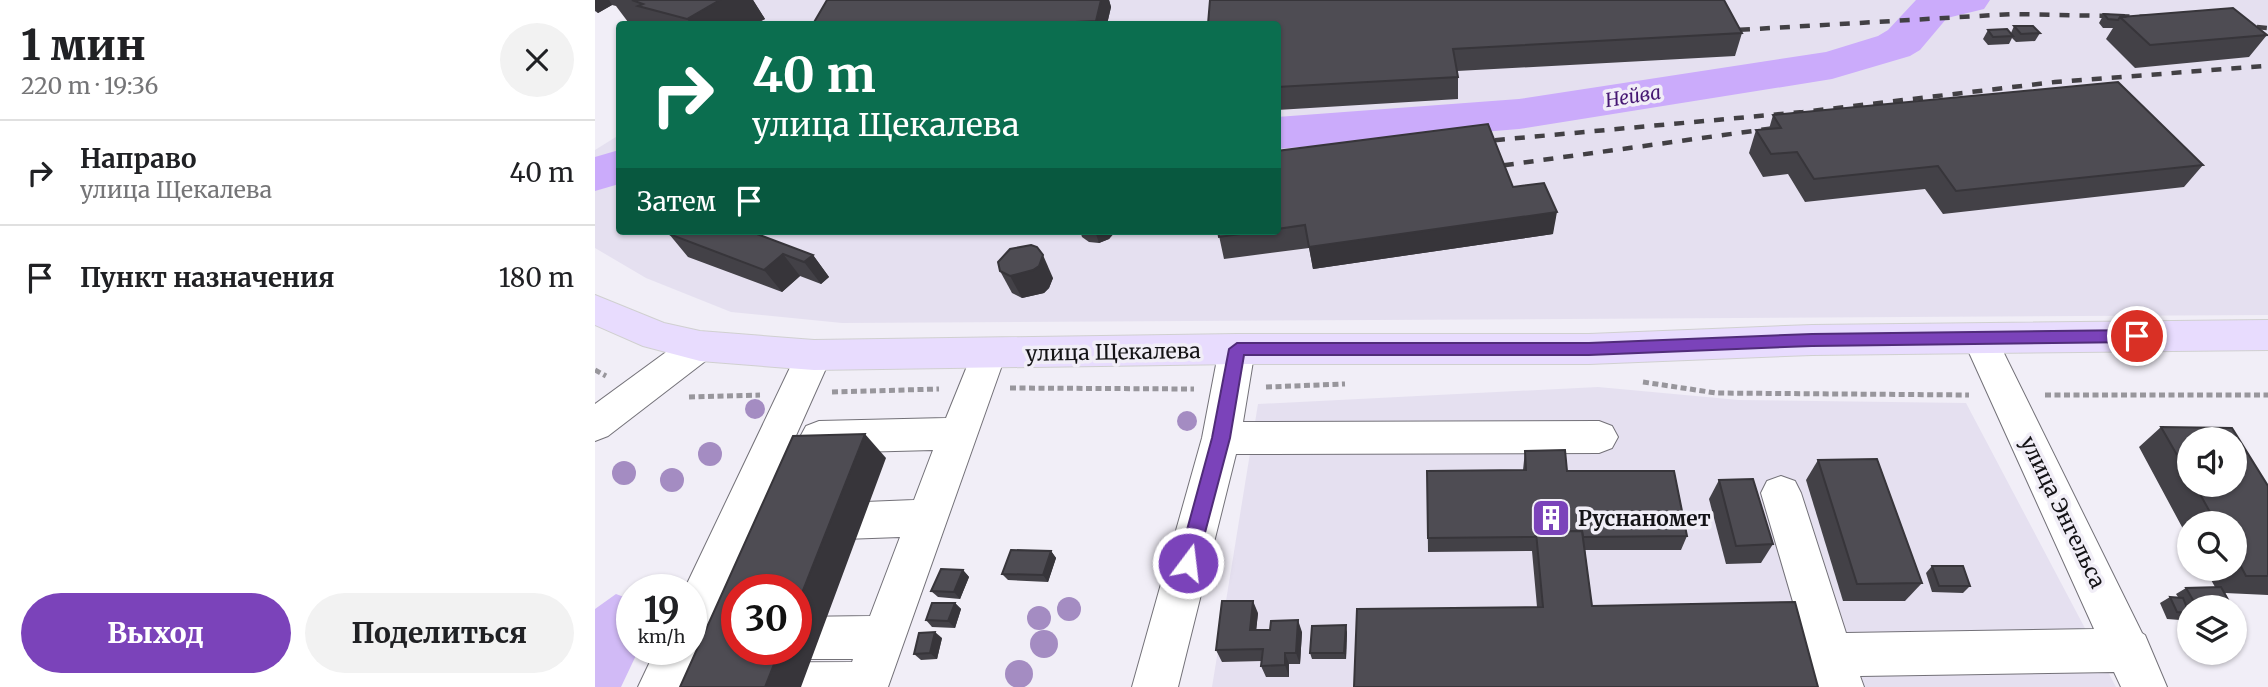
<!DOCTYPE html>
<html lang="ru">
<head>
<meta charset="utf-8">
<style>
  :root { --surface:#fff; --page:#f2f2f2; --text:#202124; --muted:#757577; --line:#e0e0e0; --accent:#7b43ba }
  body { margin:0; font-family:Merriweather,serif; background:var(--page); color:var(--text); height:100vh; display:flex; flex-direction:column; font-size:26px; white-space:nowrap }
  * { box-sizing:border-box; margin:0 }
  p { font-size:23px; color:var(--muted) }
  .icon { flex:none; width:38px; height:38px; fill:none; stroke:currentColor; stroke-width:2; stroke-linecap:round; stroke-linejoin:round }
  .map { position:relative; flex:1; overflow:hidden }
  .drawer { display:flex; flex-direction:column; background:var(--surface); width:595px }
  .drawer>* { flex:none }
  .top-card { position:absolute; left:21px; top:21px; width:665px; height:214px; border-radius:7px; box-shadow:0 2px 5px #0004; background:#0b6e4f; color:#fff; overflow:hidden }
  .tools { position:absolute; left:1582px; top:427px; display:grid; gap:14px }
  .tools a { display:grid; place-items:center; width:70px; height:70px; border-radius:50%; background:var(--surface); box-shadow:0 2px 5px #0004; font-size:35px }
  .speed { position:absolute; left:21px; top:574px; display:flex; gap:14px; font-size:35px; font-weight:700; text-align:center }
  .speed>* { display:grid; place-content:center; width:91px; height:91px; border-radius:50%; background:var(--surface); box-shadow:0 2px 5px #0004; line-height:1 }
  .speed small { font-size:18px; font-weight:400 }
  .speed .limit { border:10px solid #d22; background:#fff; color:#111 }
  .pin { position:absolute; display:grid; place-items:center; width:60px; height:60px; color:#fff; margin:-30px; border:4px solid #fff; border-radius:50%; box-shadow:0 2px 7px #0007 }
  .me { position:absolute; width:77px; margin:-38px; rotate:15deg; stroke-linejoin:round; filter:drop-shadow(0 0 5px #0008) }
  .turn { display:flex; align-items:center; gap:24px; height:147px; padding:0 21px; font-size:32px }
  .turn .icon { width:91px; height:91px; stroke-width:2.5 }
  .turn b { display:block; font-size:49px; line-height:60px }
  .then { display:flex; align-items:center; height:66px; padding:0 21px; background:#0003; gap:14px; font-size:26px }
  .round { display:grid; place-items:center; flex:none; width:74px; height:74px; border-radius:37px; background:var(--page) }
  .summary { display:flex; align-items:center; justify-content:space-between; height:119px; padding:0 21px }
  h1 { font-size:42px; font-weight:800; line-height:52px }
  .primary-button { display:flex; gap:14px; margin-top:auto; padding:14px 21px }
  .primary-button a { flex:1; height:80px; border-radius:42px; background:var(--accent); color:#fff; font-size:28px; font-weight:800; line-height:80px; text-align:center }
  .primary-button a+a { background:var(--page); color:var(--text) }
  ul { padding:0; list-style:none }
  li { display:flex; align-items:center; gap:21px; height:105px; padding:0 21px; border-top:2px solid var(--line) }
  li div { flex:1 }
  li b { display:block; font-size:26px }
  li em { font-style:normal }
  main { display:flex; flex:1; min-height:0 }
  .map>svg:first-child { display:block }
  .built { fill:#e5e0f0 }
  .green { fill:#d1baf6 }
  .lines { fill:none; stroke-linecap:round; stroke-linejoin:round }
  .river { fill:#cbabfb; fill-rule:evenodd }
  .minor-casing { stroke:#737178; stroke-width:2 }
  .major-casing { stroke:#d0d0d0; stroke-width:2 }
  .path { stroke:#98969c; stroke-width:5; stroke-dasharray:6 3.5; stroke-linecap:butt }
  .minor { fill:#fff; fill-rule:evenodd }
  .major { fill:#e8dcfe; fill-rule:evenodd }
  .rail { stroke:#424044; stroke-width:4.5; stroke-dasharray:10 10; stroke-linecap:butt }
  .tree { fill:#a48cc2 }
  .wall { fill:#434147; fill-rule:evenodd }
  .shaded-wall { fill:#37353a }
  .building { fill:#4e4c53; stroke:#37353a; stroke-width:2 }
  .route { fill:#7b43ba; stroke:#502c79; stroke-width:2 }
  .labels { text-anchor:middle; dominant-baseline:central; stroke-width:7; stroke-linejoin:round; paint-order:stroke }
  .far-water-label { font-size:19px; font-style:italic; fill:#451772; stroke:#f1eef7 }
  .street-label { font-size:21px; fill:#141316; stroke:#f1eef7 }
  .poi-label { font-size:21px; font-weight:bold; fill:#141316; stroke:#f1eef7; text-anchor:start }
</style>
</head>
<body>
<main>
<section class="drawer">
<div class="summary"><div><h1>1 мин</h1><p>220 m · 19:36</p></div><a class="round"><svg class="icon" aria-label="close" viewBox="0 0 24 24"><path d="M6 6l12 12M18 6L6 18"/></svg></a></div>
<ul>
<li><svg class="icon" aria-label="right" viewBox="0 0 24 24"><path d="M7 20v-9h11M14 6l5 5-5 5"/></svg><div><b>Направо</b><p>улица Щекалева</p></div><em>40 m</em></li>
<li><svg class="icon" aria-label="arrive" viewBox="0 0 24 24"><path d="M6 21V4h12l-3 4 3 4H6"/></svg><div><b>Пункт назначения</b></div><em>180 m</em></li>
</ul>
<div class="primary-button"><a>Выход</a><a>Поделиться</a></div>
</section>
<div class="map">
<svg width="1673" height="687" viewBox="0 0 1673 687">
  <rect width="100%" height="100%" fill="#f1eef7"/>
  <g class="built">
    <polygon points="135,0 1673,0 1673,315 247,323 136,312 51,278 0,248 0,150 24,135 24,231 682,231 682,24 160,24 169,19"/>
    <polygon points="1003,387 1144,400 1371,403 1521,687 617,687 663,404"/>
  </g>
  <polygon class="green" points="21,594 37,600 37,649 44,649 26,687 0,687 0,609"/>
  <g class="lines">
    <g class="river">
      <polygon points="1321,0 1395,0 1389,9 1352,18 1325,50 1315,56 1237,79 924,129 682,149 682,117 924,99 1231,52 1283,36 1293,30"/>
      <polygon points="24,150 24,184 0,191 0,157"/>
    </g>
    <g class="minor-casing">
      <g id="minor">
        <polygon points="1384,324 1396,327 1401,337 1547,633 1550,635 1572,687 1526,687 1519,672 1265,676 1269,687 1223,687 1166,493 1172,481 1186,476 1200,481 1206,493 1251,633 1499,629 1367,337 1372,327"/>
        <polygon points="105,332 117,336 123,346 117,356 13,436 0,441 0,404 93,336"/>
        <polygon points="642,335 654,339 660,349 648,422 1004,421 1017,426 1023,437 1017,448 1004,453 641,454 583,687 537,687 607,438 624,349 630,339"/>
        <polygon points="393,340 405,344 411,354 293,687 43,687 61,649 96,649 96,590 89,590 201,355 207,345 219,341 231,345 237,355 111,637 103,640 106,649 100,663 257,662 258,659 201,659 185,653 184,649 201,649 201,617 275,616 305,537 221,540 207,535 201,522 207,509 221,504 319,500 338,450 224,453 211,448 205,437 211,426 224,421 351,418 381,344"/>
      </g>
    </g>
    <g class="major-casing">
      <polygon id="major" points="0,295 69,323 105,331 219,340 642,334 994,334 1217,325 1673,320 1673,350 1217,355 994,364 642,364 219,370 105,361 48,346 0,325"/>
    </g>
    <g class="path">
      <polyline points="0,370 11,376"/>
      <polyline points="1048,382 1121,393 1374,395"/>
      <polyline points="671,387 750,384"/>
      <polyline points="415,388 599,389"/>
      <polyline points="237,392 344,389"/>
      <polyline points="1450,395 1673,395"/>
      <polyline points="94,397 165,395"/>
    </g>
    <use href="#minor" class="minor"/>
    <use href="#major" class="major"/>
    <g class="rail">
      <polyline points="1642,25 1673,28"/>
      <polyline points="1125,31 1418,14 1562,17"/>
      <polyline points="880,142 1208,112 1460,82 1670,66"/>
      <polyline points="889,168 1194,126"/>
    </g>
  </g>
  <g class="tree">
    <circle cx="160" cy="409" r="10"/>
    <circle cx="592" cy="421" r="10"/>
    <circle cx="115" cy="454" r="12"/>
    <circle cx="29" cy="473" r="12"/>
    <circle cx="77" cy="480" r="12"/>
    <circle cx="474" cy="609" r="12"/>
    <circle cx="444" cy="618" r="12"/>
    <circle cx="449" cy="644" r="14"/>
    <circle cx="424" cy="674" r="14"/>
  </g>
  <g class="wall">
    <polygon points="0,0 158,0 170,19 160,24 39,24 33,22 21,6 17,5 3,13 0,11"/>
    <polygon points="232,0 514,0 516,7 512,24 218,24"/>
    <polygon points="1509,14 1530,17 1672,35 1654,57 1540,68 1511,39 1518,28 1508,28 1504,23"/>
    <polygon points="682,24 1147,33 1140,56 862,71 863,77 863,99 682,110"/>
    <polygon points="1419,26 1445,33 1440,41 1421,42 1417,38 1414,44 1393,45 1388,39 1393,30 1416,33"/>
    <polygon points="1178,115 1608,165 1589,187 1348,214 1330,189 1210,202 1193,174 1168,177 1154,153 1161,130 1174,129"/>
    <polygon points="682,151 918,187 958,234 718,269 714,248 629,259 623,231 682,231"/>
    <polygon points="485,231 519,231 520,232 514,239 504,243 494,242 487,237"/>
    <polygon points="74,234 218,255 234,277 226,284 205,276 187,292 93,257"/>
    <polygon points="405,271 458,278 454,288 449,293 427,298 417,293"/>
    <path d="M1566 427 1637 428 1673 486V595L1630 593 1636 605 1633 607H1594V614L1585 620 1572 619 1565 603 1575 597H1583L1581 594 1591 588 1620 587 1610 569H1640V523H1594V540L1544 447ZM1594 439H1640V485H1594Z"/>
    <polygon points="930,451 972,471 1092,536 1086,550 990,550 997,606 942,607 937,551 833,552 832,471 928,470"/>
    <polygon points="1223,460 1327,583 1310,601 1248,601 1211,480"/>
    <polygon points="1124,480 1178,544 1166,563 1131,564 1114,499"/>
    <polygon points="456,551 461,558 453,582 413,580 407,574"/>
    <polygon points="1337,566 1375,586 1368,593 1337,592 1331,573"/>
    <polygon points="368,570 374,577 365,599 343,597 336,591"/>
    <polygon points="360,603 366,609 360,628 337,627 331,620"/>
    <polygon points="663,613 661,630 707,632 705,664 694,664 694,677 671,677 666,666 667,661 627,662 621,650"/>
    <polygon points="752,632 751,659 717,659 715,653"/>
    <polygon points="347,638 342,659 326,660 319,654"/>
  </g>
  <g class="shaded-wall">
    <polygon points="0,0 14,0 17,5 3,13 0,8"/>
    <polygon points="125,0 158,0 170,19 160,24 96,24 92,19"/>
    <polygon points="506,0 514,0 516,7 512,24 502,24 501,21"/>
    <polygon points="962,212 958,234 718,269 714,247"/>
    <polygon points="500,231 519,231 520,232 514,239 504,243"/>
    <polygon points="188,254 205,276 187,292 169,270"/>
    <polygon points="218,255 234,277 226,284 209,262"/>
    <polygon points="448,255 458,278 454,288 449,293 427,298 415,276"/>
    <polygon points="270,434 291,458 206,687 170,687 185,649 201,649 201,608"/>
    <polygon points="456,551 461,558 453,582 448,575"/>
    <polygon points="368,570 374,577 365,599 359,592"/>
    <polygon points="658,601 663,613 660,642 655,630"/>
    <polygon points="360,603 366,609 360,628 353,621"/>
    <polygon points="703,620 707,632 705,664 701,653"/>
    <polygon points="751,625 752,632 751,659 749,653"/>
    <polygon points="340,632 347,638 342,659 335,653"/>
    <polygon points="690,653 694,664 694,677 690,665"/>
  </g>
  <g class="building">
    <polygon points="37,0 125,0 92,19 43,6 48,4"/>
    <polygon points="232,0 506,0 501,21 440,24 218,24"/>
    <polygon points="615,0 1129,0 1147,33 858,49 863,77 682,87 682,24 613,24"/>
    <polygon points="1638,8 1672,35 1555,45 1525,17"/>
    <polygon points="1509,14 1529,15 1530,17 1525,17 1523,20 1513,19"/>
    <polygon points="1419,26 1438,26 1445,33 1426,34"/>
    <polygon points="1412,29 1418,36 1398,37 1393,30"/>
    <polygon points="1523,82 1608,165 1361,191 1343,166 1219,179 1202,152 1176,154 1161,130 1186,128 1178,115"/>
    <polygon points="893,124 918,187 949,183 962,212 714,247 710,225 682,229 682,151"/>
    <polygon points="78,231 154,231 218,255 209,262 188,254 169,270 74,234"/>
    <polygon points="623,231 668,231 624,237"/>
    <polygon points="436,245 442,247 448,255 444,266 438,270 415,276 405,271 403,262 415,249"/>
    <polygon points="1566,427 1637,428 1673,486 1673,576 1651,576 1640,555 1640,523 1621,523 1600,485 1640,485 1640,439 1594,439 1594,476"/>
    <polygon points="270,434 201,608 201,590 142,590 142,649 185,649 170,687 85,687 198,436"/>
    <polygon points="970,450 972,471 1079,471 1092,536 988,537 987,531 941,532 940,537 833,538 832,471 931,470 930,451"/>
    <polygon points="1282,459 1327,583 1262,584 1223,460"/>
    <polygon points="1158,479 1178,544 1141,546 1124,480"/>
    <polygon points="987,531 997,606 1200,602 1223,687 759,687 762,609 948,607 941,532"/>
    <polygon points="416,550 456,551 448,575 407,574"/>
    <polygon points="1337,566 1368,566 1375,586 1344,586"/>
    <polygon points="346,569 368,570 359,592 336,591"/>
    <polygon points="1626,587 1636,605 1601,605 1591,588"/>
    <polygon points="1575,597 1588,598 1594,613 1582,612"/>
    <polygon points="627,601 658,601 655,630 675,630 676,621 703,620 701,653 690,653 690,665 666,666 668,649 621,650"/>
    <polygon points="337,603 360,603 353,621 331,620"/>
    <polygon points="751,625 749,653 715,653 717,626"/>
    <polygon points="340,632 335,653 319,654 324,633"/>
  </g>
  <polygon class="route" points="1542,330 1549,336 1542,342 1217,346 994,355 649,355 635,438 602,563 599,569 593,571 586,569 583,563 617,438 634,349 642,343 994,343 1217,334"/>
  <defs>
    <g id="building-square" transform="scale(2.0125)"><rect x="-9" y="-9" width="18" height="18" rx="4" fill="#7b43ba" stroke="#f1eef7"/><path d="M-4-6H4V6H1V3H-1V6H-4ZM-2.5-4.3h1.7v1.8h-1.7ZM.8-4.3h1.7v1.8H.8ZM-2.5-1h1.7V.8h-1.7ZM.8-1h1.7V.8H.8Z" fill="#fff"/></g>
  </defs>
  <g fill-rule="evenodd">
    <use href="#building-square" x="956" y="518"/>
  </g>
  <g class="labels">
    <g class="far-water-label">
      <text transform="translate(1038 96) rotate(-9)">Нейва</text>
    </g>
    <g class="street-label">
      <text transform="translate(518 352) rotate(-1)">улица Щекалева</text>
      <text transform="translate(1468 512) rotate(64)">улица Энгельса</text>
    </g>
    <g class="poi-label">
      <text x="983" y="518">Руснаномет</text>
    </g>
  </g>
</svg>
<div class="tools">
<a><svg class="icon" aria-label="sound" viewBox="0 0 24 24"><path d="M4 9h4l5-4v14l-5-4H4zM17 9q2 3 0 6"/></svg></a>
<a><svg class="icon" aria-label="search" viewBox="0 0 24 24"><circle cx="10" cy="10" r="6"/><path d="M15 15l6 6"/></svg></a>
<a><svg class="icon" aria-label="layers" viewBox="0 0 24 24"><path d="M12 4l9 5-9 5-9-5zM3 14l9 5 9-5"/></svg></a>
</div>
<div class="speed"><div>19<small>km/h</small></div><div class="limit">30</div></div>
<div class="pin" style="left:1542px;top:336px;background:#d93025"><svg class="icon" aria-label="arrive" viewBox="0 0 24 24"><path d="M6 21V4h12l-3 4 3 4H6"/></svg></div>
<svg class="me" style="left:593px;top:563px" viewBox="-20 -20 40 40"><circle r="17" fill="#7b43ba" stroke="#fff" stroke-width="3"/><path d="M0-11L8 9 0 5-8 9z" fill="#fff"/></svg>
<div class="top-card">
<div class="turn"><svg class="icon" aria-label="right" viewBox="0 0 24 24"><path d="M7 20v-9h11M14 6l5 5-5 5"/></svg><div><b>40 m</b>улица Щекалева</div></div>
<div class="then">Затем<svg class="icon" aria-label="arrive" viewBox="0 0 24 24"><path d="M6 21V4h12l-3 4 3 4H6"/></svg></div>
</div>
</div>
</main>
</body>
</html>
